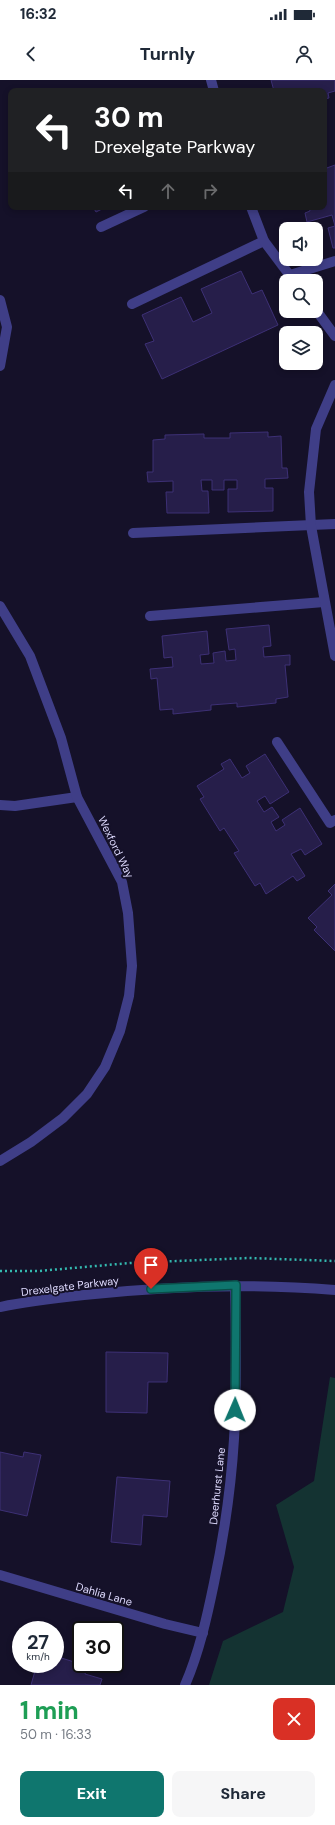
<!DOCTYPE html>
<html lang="en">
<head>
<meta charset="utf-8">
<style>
  :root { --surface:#fff; --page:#f6f6f7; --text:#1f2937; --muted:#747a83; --accent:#0f766e }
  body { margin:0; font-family:"DM Sans",sans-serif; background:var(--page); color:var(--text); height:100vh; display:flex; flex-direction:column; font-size:15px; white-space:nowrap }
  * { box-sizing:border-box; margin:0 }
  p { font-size:13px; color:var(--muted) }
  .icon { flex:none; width:22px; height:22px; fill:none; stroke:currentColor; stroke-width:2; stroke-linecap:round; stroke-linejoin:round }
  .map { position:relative; height:1605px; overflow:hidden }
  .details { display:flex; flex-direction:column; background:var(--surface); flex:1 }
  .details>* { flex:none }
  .top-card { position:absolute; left:8px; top:8px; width:319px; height:122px; border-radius:8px; box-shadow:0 2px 6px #0003; background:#202124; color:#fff; overflow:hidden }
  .buttons { position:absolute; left:279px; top:142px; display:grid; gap:8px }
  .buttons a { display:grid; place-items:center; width:44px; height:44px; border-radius:8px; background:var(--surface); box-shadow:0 2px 6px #0003; font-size:20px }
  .speed { position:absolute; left:12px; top:1541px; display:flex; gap:8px; font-size:20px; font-weight:700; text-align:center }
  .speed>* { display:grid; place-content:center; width:52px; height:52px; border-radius:50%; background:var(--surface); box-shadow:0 2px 6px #0003; line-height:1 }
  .speed small { font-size:10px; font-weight:400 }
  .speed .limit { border:2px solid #111; border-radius:6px; background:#fff; color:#111 }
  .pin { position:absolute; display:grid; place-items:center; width:34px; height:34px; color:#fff; margin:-41px -17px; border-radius:50% 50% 50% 0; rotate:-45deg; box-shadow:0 0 4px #0007 }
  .pin .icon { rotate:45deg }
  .me { position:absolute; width:44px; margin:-22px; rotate:1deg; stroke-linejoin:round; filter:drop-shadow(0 0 3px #0008) }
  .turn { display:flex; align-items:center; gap:14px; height:84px; padding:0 20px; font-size:18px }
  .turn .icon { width:52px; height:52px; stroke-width:2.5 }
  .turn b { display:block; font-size:28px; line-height:34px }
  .lanes { display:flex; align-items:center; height:38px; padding:0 20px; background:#0003; justify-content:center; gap:20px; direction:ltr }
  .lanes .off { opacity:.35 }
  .round { display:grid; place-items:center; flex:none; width:42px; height:42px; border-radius:8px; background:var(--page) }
  .headline { display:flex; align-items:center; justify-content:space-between; height:68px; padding:0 20px }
  h1 { font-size:24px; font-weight:800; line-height:30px; color:#1e9e55 }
  .cta { display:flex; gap:8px; margin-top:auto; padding:8px 20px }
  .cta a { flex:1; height:46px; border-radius:8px; background:var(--accent); color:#fff; font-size:16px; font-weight:800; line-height:46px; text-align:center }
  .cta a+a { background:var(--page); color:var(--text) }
  .status { display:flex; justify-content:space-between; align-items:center; height:28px; padding:0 20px; background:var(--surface); direction:ltr }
  .status svg { height:11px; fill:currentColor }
  header { display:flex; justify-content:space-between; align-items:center; height:52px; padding:0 20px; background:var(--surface); font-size:18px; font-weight:800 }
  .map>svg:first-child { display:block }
  .green { fill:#143332 }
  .building { fill:#261e4a; stroke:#3d3075 }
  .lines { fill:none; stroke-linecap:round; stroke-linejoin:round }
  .path { stroke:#34b9af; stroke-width:2.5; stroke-dasharray:2 3; stroke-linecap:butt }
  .lane { stroke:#3f3e87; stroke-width:10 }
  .street { stroke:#3f3e87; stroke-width:10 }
  .route-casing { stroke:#0a4d48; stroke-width:10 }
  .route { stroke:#0f766e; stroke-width:7 }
  .labels { text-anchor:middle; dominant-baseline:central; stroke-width:4; stroke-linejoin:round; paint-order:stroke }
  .street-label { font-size:11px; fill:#dedafe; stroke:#151129 }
</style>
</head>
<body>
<div class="status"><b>16:32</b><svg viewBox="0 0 49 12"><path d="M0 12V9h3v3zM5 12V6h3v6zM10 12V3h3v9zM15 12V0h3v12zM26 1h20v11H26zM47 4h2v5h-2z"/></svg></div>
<header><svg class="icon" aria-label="back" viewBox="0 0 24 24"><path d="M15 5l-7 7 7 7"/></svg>Turnly<svg class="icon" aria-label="person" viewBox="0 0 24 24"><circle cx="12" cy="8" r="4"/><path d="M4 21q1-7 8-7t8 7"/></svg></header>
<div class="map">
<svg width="335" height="1605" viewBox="0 0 335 1605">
  <rect width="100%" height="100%" fill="#151129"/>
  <polygon class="green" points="330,1297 335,1298 335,1605 209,1605 223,1561 283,1532 294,1487 276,1425 314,1401"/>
  <g class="building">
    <polygon points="271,0 335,0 335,11 328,13 329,18 324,19 324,11 274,11"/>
    <polygon points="335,85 335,168 333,168 328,148 335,146 332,135 307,142 305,133 310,131 309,127 324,127 324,89"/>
    <polygon points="93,127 106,127 96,132"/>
    <polygon points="241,191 252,214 262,210 278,245 162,299 145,264 154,261 142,235 181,217 193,242 212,233 201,209"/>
    <polygon points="268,352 268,357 281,356 282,388 287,388 288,398 265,399 265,408 273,408 273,431 228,432 228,409 237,409 237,400 224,400 224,410 212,410 212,400 201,400 202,411 208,411 209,433 167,433 166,412 173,412 173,401 148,402 147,392 153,392 153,360 165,359 165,355 204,354 204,358 230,358 230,353"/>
    <polygon points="269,545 271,566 263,567 264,577 290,575 290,585 285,585 288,617 276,619 276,623 237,627 237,623 211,625 211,630 173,634 173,629 160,630 157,598 151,599 150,589 173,587 172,577 164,578 162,556 207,551 209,574 200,575 201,584 214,583 213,573 225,571 226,581 236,580 235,569 229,570 226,549"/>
    <polygon points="265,674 289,712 270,724 265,716 257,721 264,732 272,727 279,737 271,742 276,751 285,745 282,740 300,728 322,764 305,775 301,769 291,774 305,796 297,801 293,796 266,814 260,803 255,806 234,773 239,771 224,748 220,751 200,719 204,717 197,706 224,689 221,684 230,679 242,698 250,693 246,686"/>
    <polygon points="335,804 335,871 314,850 317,847 308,838 332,815 328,811"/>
    <polygon points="106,1272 168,1273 167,1302 148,1302 147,1333 106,1332"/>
    <polygon points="0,1372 23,1377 24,1372 41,1375 27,1436 0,1430"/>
    <polygon points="117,1397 170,1401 167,1437 143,1435 141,1465 111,1462"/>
    <polygon points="55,1576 87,1586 85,1594 102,1599 100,1605 31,1605 37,1584 55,1584"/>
  </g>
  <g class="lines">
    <polyline class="path" points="0,1191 39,1191 130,1183 249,1178 335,1181"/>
    <g class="lane">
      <polyline points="101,147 144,127"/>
      <polyline points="290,195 335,181"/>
      <polyline points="132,224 264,161"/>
      <polyline points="133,453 335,444"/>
      <polyline points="150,536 324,522"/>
      <polyline points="277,662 330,743 335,740"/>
      <polyline points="0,725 15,726 77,717"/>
    </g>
    <g class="street">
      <polyline points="211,0 214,11"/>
      <polyline points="251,127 264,161 294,201"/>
      <polyline points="0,220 7,247 0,286"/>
      <polyline points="316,230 335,256"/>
      <polyline points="335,305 316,349 309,412 311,446 335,576"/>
      <polyline points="0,526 30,576 61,658 77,717 122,802 128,833 132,886 129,916 120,951 105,987 87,1014 63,1038 31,1062 0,1081"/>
      <path d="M0 1227C28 1221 56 1218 84 1215 168 1206 251 1203 335 1210"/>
      <polyline points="0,1495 165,1544 203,1553"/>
      <path d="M185 1605C199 1573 207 1537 214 1503 224 1456 231 1408 234 1359 237 1308 236 1256 235 1205"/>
    </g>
  </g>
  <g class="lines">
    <g class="route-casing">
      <polyline id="route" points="151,1209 236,1205 235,1330"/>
    </g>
    <use href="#route" class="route"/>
  </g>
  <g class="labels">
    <g class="street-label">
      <text transform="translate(116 767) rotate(64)">Wexford Way</text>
      <text transform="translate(70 1206) rotate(-7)">Drexelgate Parkway</text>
      <text transform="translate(217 1406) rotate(-84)">Deerhurst Lane</text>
      <text transform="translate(104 1514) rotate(16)">Dahlia Lane</text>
    </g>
  </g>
</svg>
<div class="buttons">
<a><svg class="icon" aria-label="sound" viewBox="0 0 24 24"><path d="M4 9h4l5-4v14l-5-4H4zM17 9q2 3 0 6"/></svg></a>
<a><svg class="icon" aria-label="search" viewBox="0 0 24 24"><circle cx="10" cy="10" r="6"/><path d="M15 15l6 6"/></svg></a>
<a><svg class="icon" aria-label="layers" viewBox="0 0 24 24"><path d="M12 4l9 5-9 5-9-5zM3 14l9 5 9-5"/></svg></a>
</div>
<div class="speed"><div>27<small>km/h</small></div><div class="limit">30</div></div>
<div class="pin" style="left:151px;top:1209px;background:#d93025"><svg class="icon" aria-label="arrive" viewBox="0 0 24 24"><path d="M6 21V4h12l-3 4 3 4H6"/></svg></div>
<svg class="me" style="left:235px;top:1330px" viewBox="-20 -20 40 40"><circle r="19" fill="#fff"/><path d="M0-13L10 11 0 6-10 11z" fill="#0f766e"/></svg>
<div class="top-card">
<div class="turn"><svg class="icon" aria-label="left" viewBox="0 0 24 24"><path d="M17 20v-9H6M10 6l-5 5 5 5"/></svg><div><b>30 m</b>Drexelgate Parkway</div></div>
<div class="lanes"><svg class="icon" aria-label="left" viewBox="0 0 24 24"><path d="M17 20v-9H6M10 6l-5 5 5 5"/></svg><svg class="icon off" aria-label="ahead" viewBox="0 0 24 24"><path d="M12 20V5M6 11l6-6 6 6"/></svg><svg class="icon off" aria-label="right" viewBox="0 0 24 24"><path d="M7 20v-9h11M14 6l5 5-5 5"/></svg></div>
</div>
</div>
<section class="details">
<div class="headline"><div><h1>1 min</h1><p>50 m · 16:33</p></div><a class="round" style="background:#d93025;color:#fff"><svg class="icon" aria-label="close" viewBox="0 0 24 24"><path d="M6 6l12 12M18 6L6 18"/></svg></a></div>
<div class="cta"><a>Exit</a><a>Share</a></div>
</section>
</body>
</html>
